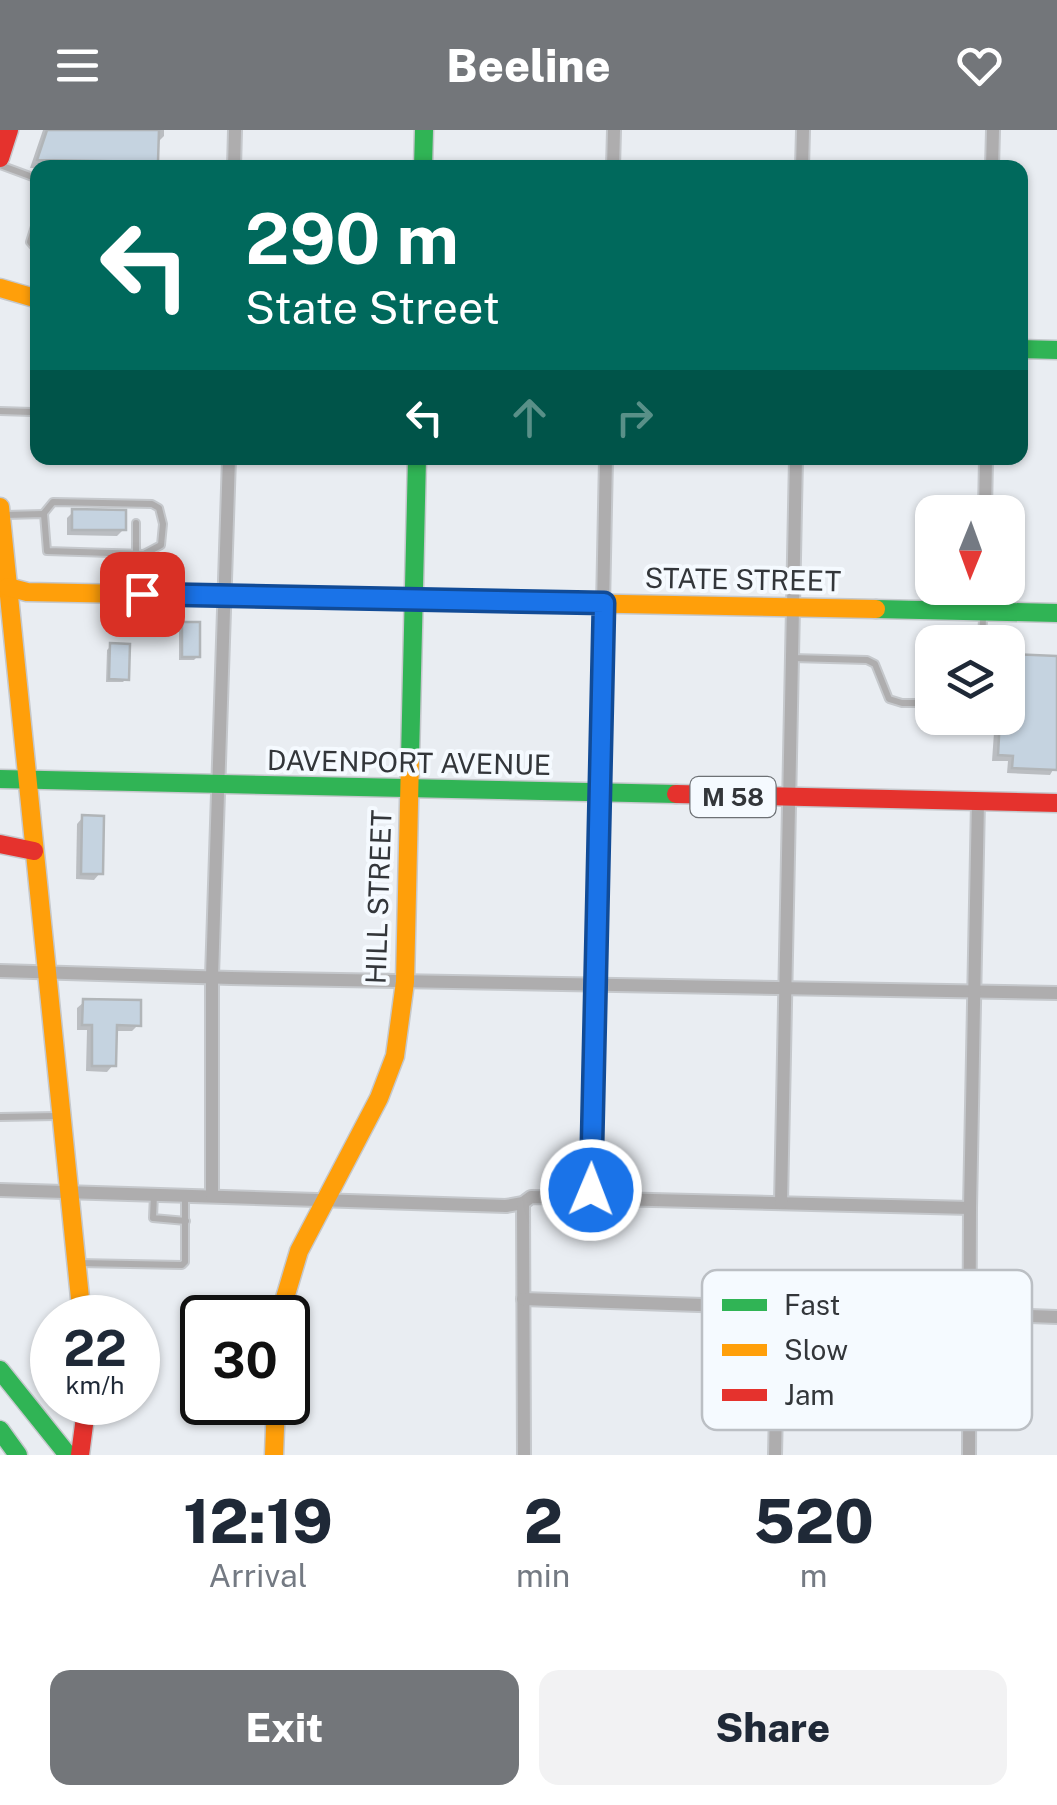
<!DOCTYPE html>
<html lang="en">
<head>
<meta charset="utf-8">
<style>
  :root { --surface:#fff; --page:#f2f2f3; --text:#1f2937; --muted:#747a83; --accent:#73767a }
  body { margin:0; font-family:"Public Sans",sans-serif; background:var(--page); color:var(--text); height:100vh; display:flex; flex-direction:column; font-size:38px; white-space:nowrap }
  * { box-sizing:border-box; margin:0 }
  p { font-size:32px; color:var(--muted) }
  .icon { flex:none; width:55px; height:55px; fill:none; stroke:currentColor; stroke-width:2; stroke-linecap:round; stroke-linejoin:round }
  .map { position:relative; height:1325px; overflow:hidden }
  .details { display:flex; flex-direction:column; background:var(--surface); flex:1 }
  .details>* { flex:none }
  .top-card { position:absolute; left:30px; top:30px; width:998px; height:305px; border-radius:20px; box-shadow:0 2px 8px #0004; background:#00695c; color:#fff; overflow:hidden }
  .needle { width:65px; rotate:181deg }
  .buttons { position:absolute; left:915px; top:365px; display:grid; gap:20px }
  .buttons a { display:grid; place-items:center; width:110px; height:110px; border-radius:20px; background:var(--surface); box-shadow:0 2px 8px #0004; font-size:50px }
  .speed { position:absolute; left:30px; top:1165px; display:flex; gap:20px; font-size:50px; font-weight:700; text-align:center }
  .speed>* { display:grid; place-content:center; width:130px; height:130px; border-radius:50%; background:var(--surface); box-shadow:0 2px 8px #0004; line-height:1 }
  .speed small { font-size:25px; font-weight:400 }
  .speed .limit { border:5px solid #111; border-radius:15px; background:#fff; color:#111 }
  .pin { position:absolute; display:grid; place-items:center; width:85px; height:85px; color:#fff; margin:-42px; border-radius:20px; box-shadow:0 5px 15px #0006 }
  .me { position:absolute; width:110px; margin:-55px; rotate:1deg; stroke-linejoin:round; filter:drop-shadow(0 0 8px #0008) }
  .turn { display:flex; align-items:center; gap:35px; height:210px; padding:0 50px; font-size:45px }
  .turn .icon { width:130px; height:130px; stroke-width:2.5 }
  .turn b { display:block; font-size:70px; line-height:85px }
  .lanes { display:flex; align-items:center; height:95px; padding:0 50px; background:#0003; justify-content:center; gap:50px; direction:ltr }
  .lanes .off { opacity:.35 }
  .eta { display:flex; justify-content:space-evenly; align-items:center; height:170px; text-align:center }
  .eta b { font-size:60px; font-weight:800; line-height:70px }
  .action { display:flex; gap:20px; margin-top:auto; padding:20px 50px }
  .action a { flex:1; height:115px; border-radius:20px; background:var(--accent); color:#fff; font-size:40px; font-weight:800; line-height:115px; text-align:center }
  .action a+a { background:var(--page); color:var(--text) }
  header { display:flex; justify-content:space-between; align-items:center; height:130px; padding:0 50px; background:var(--accent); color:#fff; font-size:45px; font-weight:800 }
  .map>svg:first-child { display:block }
  .shadow { fill:#0003 }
  .building { fill:#c5d3e0; stroke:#b1b5b8; stroke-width:2.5 }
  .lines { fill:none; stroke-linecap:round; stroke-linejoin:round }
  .lane-casing { stroke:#c5c8cc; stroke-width:10 }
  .street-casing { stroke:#c5c8cc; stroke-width:16 }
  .fast-casing { stroke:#c5c8cc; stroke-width:21 }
  .slow-casing { stroke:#c5c8cc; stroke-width:21 }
  .jam-casing { stroke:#c5c8cc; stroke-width:21 }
  .lane { stroke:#aeadae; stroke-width:6 }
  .street { stroke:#aeadae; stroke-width:12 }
  .fast { stroke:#30b455; stroke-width:18 }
  .slow { stroke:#ff9f0a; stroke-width:18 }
  .jam { stroke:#e5322d; stroke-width:18 }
  .route-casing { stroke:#114b97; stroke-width:25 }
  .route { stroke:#1a73e8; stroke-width:18 }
  .labels { text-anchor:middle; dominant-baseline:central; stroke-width:8; stroke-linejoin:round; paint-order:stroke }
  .shield { fill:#f5faff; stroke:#6d7175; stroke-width:2.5 }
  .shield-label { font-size:25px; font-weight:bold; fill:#33363a }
  .street-label { font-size:28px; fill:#33363a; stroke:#f5faff }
  .key { fill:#f5faff; stroke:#bbbfc4; stroke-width:2.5 }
  .key-label { font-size:28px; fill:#33363a }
</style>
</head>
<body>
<header><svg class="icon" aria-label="menu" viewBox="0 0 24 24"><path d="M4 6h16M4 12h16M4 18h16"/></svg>Beeline<svg class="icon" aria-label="heart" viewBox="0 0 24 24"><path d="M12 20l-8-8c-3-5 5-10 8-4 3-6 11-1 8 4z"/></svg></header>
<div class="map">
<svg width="1057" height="1325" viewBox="0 0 1057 1325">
  <rect width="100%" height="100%" fill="#e9edf2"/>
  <g class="shadow">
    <polygon points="43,0 164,0 164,6 156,14 155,31 149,38 30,38"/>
    <polygon points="73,382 124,399 117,406 67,405 67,388"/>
    <polygon points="183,494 198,526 194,530 179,530 179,498"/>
    <polygon points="111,516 127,548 123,552 106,552 107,520"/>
    <polygon points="1008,526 1057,529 1057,633 1050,645 1007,643 1008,631 992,631 995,588 1008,588"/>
    <polygon points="83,687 100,743 94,750 76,749 77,694"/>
    <polygon points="84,872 138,895 132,901 114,901 113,935 107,942 86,941 87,900 77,900 77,878"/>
  </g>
  <g class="building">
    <polygon points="47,0 159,0 158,32 37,30"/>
    <polygon points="72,379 126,380 126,400 72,400"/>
    <rect x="182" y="492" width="18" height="35"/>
    <polygon points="110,513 130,514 129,550 109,549"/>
    <polygon points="1008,524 1057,526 1057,640 1012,638 1013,626 998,625 1000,588 1008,588"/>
    <polygon points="82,685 104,686 103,744 81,744"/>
    <polygon points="83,869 141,870 141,896 117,895 116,936 92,936 92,895 82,895"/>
  </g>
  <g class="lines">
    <g class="lane-casing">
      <g id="lane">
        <polyline points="0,35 38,49"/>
        <polyline points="38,87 30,112 38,121"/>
        <polyline points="0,281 32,282 38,279"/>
        <polyline points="44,383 53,372 152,374 159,378 163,394 161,415 144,424"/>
        <polyline points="5,385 44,384 47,421 144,424 142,463"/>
        <polyline points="136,393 136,424"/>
        <polyline points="982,512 983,488"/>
        <polyline points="792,528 867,530 875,534 889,569 902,573 932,573"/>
        <polyline points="0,987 57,986"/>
        <polyline points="154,1064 153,1088 186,1091"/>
        <polyline points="78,1133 182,1135 185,1132 185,1068"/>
      </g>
    </g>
    <g class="street-casing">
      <g id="street">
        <polyline points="234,38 235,0"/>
        <polyline points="613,38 614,0"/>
        <polyline points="802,38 803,0"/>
        <polyline points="992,38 993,0"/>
        <polyline points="985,382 986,328"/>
        <polyline points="983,481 983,458"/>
        <polyline points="0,841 231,848 1057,863"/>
        <polyline points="0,1060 506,1076 523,1073 531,1067 970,1078"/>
        <polyline points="212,1066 212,846 229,328"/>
        <polyline points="591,1070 606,328"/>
        <polyline points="523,1073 524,1325"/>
        <polyline points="781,1073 796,328"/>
        <polyline points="523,1169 1057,1187"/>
        <polyline points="775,1325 776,1278"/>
        <polyline points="969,1325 970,1078 978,671"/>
      </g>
    </g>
    <g class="fast-casing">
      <g id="fast">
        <polyline points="423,38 424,0"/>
        <polyline points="1020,219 1057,220"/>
        <polyline points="0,458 8,457"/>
        <polyline points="876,479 1057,483"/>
        <polyline points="410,629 417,328"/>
        <polyline points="0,649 676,664"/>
        <polyline points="0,1240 68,1325"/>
        <polyline points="0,1300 18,1325"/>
      </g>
    </g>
    <g class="slow-casing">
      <g id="slow">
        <polyline points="0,158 38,169"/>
        <polyline points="0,377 82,1188"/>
        <polyline points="8,457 27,462 876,479"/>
        <polyline points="279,1188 299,1121 379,968 395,926 405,852 410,629"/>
        <polyline points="274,1325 276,1272"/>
      </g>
    </g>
    <g class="jam-casing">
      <g id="jam">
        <polyline points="0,28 9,0"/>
        <polyline points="676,664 1057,673"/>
        <polyline points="0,714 34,721"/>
        <polyline points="80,1325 87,1272"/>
      </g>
    </g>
    <use href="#lane" class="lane"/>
    <use href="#street" class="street"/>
    <use href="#fast" class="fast"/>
    <use href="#slow" class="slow"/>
    <use href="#jam" class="jam"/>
  </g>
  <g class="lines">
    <g class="route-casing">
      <polyline id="route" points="142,464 604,473 591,1060"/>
    </g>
    <use href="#route" class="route"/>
  </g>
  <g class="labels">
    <rect class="shield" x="690.5" y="647" width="85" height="40" rx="8"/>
    <g class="shield-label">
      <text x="733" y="667">M 58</text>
    </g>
    <g class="street-label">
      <text transform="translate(743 449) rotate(1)">STATE STREET</text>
      <text transform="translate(409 632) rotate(1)">DAVENPORT AVENUE</text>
      <text transform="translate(378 767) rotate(-88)">HILL STREET</text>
    </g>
  </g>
  <rect x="702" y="1140" width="330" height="160" rx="15" class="key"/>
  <rect x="722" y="1169" width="45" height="12" fill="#30b455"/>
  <rect x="722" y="1214" width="45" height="12" fill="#ff9f0a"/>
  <rect x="722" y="1259" width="45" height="12" fill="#e5322d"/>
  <g class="key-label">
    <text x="784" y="1185">Fast</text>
    <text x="784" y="1230">Slow</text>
    <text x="784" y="1275">Jam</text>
  </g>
</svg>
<div class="buttons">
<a><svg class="needle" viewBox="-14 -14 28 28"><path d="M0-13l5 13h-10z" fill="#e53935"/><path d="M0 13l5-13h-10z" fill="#747a83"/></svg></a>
<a><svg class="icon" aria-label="layers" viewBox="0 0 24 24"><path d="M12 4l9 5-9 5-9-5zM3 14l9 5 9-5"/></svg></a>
</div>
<div class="speed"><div>22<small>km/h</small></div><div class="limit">30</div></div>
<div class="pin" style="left:142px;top:464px;background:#d93025"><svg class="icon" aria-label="arrive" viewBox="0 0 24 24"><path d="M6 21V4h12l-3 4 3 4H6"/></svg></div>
<svg class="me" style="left:591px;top:1060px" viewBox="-20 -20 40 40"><circle r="17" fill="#1a73e8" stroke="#fff" stroke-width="3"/><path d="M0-11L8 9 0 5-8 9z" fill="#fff"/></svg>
<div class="top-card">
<div class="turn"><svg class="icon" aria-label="left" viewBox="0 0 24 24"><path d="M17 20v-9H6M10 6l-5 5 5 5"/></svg><div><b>290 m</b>State Street</div></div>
<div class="lanes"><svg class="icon" aria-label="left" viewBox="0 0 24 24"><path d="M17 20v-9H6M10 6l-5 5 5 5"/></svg><svg class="icon off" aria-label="ahead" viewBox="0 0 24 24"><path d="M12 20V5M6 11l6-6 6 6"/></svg><svg class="icon off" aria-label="right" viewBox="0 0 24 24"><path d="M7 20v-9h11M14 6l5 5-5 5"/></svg></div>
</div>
</div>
<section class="details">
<div class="eta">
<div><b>12:19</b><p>Arrival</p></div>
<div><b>2</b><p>min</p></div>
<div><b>520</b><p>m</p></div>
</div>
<div class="action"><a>Exit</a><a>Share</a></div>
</section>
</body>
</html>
